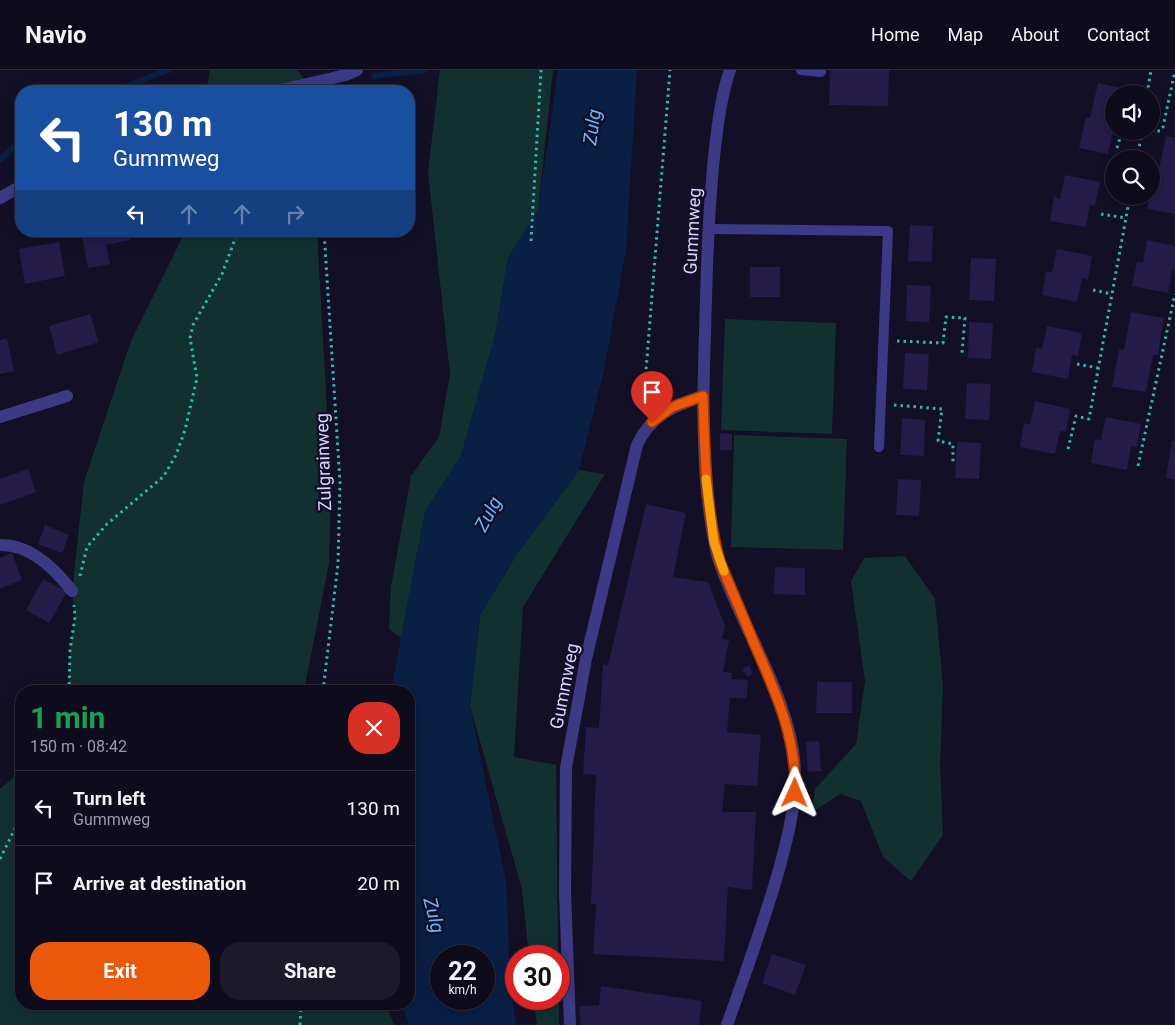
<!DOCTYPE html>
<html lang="en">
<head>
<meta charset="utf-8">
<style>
  :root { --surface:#0e0b1c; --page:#1c1929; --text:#f1f3f6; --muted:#9b9ba3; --line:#2e2b3b; --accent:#ea580c }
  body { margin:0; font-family:Roboto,sans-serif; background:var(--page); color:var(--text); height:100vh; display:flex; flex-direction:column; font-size:19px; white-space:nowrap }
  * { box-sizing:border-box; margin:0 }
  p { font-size:16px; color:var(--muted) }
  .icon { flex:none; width:28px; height:28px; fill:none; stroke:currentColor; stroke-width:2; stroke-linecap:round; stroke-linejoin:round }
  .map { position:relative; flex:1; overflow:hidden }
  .details { position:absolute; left:15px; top:615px; width:400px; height:325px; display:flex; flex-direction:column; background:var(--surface); border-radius:20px; box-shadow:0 2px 12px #0003,0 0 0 1px var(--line) }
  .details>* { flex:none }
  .hud { position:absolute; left:15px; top:15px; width:400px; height:152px; border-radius:20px; box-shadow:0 2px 12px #0003,0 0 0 1px var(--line); background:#1a4fa0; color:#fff; overflow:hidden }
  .buttons { position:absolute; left:1105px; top:15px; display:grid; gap:10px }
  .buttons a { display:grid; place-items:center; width:55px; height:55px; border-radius:50%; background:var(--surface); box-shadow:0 2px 12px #0003,0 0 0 1px var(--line); font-size:25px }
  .speed { position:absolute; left:430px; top:875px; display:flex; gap:10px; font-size:25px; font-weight:700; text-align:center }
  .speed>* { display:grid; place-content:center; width:65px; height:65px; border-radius:50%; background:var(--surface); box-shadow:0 2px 12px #0003,0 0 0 1px var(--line); line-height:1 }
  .speed small { font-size:12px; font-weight:400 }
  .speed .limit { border:8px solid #d22; background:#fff; color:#111 }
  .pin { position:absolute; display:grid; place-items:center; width:42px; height:42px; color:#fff; margin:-51px -21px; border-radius:50% 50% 50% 0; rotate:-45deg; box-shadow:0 0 5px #0007 }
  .pin .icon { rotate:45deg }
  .me { position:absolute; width:55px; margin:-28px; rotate:1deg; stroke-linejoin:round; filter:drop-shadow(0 0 4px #0008) }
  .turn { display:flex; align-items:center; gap:18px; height:105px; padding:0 15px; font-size:22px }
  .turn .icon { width:65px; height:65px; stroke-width:2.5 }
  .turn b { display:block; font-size:35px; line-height:42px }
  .lanes { display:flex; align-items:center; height:48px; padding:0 15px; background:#0003; justify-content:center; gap:25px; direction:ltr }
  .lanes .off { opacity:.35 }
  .round { display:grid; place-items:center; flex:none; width:52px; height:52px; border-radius:20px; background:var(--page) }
  .head { display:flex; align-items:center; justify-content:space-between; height:85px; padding:0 15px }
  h1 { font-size:30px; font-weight:700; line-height:38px; color:#1e9e55 }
  .cta { display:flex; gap:10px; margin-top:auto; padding:10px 15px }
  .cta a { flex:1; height:58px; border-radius:20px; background:var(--accent); color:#fff; font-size:20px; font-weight:700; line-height:58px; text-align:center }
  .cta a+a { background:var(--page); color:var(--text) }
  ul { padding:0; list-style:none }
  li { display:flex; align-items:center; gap:15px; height:75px; padding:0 15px; border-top:1px solid var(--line) }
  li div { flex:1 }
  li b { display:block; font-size:19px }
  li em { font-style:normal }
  header { display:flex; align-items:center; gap:30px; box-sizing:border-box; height:70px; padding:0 25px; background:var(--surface); border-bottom:1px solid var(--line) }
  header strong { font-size:24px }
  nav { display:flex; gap:28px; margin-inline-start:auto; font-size:18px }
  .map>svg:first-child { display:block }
  .green { fill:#12302f }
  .water { fill:#0a1f44; fill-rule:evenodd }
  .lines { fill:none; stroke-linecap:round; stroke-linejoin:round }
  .stream { stroke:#0a1f44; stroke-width:6 }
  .building { fill:#241b47 }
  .path { stroke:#2fb8b0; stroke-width:3; stroke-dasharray:2.5 4; stroke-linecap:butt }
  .service { stroke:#3d3a85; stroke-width:10 }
  .minor { stroke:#3d3a85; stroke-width:12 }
  .route-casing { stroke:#983908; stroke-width:12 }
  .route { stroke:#ea580c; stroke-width:9 }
  .slow { stroke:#f59e0b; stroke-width:9 }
  .labels { text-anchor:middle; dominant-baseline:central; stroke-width:5; stroke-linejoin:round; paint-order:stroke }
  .street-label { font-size:18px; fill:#d9d4ff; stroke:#130f26 }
  .water-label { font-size:19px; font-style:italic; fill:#62b6ff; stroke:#130f26 }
</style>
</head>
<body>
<header>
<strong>Navio</strong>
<nav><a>Home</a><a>Map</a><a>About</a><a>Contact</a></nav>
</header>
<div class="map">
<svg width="1175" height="955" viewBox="0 0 1175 955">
  <rect width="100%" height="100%" fill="#130f26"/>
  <g class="green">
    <polygon points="210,0 297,0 314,21 206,21"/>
    <polygon points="440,0 553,0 538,141 508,188 495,266 461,386 425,442 401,568 389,559 391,517 411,406 439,367 450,304 428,102"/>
    <polygon points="183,161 317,161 331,412 329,493 304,621 69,621 70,580 75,547 72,521 84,412 131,271 183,166"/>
    <polygon points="725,249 836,253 832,364 721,360"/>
    <polygon points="734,365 847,369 843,480 731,477"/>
    <polygon points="579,400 605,404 523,537 514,687 556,695 558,886 529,886 522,819 470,636 480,545 517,484"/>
    <polygon points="905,486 935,529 943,616 940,695 943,765 911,811 883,787 861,731 840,724 811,743 815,719 856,674 865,611 851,511 864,488"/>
    <polygon points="21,701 21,934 386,934 394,955 0,955 0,719"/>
    <polygon points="559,910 559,955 537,955 534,929 559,929"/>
  </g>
  <path class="water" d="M558 0H637L626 180 604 300 579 400 517 484 480 545 470 636 506 812 511 919 516 955H409L402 934H409V621H391L425 442 461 386 495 266 508 188 538 141ZM441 886H484V929H441Z"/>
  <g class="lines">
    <g class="stream">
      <polyline points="374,6 424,0"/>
      <polyline points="115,21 168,0"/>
      <polyline points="0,90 21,70"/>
    </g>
  </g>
  <g class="building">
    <polygon points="830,0 889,0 888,36 829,35"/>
    <polygon points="1098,13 1126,19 1125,24 1114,24 1114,56 1108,84 1079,78 1086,47 1090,48"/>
    <polygon points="1166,66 1175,68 1175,144 1147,139 1150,126 1151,126 1154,103 1158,104"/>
    <polygon points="1065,105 1100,112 1095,136 1090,135 1086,157 1050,151 1054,126 1060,129"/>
    <polygon points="910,155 933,156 932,192 908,191"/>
    <polygon points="96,161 128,161 130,170 106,175 110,194 88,198 82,167 97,164"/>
    <polygon points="1147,170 1175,176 1175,200 1172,199 1168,223 1132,216 1137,192 1143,193"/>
    <polygon points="59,172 65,206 25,214 19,179"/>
    <polygon points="1057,179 1092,186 1088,210 1082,208 1077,232 1042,225 1046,201 1052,203"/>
    <polygon points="971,188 996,189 994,231 969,230"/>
    <rect x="750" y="197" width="30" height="30"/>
    <polygon points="907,215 931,216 929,252 906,251"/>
    <polygon points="1131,242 1164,248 1158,285 1153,285 1146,322 1112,317 1119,279 1124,280"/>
    <polygon points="90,244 99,272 57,285 49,256"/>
    <polygon points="969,252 993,253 991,289 968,288"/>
    <polygon points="1047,256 1082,263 1078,286 1072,285 1068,309 1032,302 1036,278 1042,279"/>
    <polygon points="7,268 14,301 0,304 0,270"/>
    <polygon points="905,283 929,284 927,320 903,319"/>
    <polygon points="967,313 991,314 989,350 965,349"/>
    <polygon points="1035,331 1070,339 1066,362 1060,361 1055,384 1020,377 1024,353 1030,355"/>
    <polygon points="1106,347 1141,354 1137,377 1131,376 1127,400 1091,393 1095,369 1101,370"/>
    <polygon points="902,348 925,350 924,386 900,385"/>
    <polygon points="720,363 732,364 732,380 720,380"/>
    <polygon points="1172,370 1175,371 1175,410 1166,408"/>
    <polygon points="957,372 981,373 979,409 955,408"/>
    <polygon points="28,399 36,422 0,435 0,409"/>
    <polygon points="898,409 921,410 919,446 896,445"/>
    <polygon points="646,434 686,443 673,507 708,512 725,556 722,569 729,570 723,602 732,603 731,609 748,610 747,628 730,628 727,662 761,665 757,716 725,714 722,742 756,742 752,820 728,817 724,891 593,884 596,834 591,834 596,705 583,704 586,657 599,658 603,594 608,595"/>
    <polygon points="45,455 69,465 62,483 38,474"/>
    <polygon points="12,483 22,510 0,519 0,488"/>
    <polygon points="775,497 805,498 805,525 774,524"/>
    <polygon points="43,509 67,522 49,553 26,540"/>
    <polygon points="749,595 753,604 747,607 742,599"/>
    <polygon points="817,612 852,612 852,643 816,643"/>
    <polygon points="819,671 821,701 808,702 806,672"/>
    <polygon points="772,884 806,895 795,925 762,913"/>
    <polygon points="601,916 702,931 699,955 581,955 579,936 599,935"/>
  </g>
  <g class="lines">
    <g class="path">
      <polyline points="1147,24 1151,0"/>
      <polyline points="1151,60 1160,61 1163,57 1175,1"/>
      <polyline points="1129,61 1141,63"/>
      <polyline points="1117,78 1122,61"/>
      <polyline points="1137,89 1142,61"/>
      <polyline points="1101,144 1126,148"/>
      <polyline points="531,171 541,0"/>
      <polyline points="1093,220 1112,224"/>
      <polyline points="897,271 943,273 946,247 965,248 962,283"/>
      <polyline points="1077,294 1098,298"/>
      <polyline points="894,335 942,339 938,371 953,374 953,393"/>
      <polyline points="643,338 670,0"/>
      <polyline points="1068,379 1076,346 1089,349 1130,126"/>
      <polyline points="1138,396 1175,224"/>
      <polyline points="80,506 87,477 107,454 164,406 176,385 185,360 197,308 190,268 193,255 222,204 238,161"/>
      <polyline points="69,621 70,580 75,547 74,535"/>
      <polyline points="323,621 338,494 340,412 324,161"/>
      <polyline points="0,789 21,746"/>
      <polyline points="300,955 301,934"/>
    </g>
    <g class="service">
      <polyline points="801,0 821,2"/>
      <polyline points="708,159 888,161 879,377"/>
    </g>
    <g class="minor">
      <polyline points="277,21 346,5 357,0"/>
      <polyline points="0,128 21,116"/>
      <polyline points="0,347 67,326"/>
      <path d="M0 475C30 474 55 499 72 521"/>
      <path d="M570 955 565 822 566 698 586 589 637 375C651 345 673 336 703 326"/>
      <path d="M727 955C746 902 765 850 780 796 788 766 796 735 795 703 794 633 741 557 719 491 712 469 710 445 707 423 701 359 704 294 706 230 707 186 709 142 713 97 716 68 720 28 730 0"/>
    </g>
  </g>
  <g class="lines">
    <g class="route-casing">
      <path id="route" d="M652 352 672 337 703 326C705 382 705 438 720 492 731 519 743 546 754 573 776 623 797 668 795 723"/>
    </g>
    <use href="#route" class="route"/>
    <polyline class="slow" points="706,409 714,473 724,501"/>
  </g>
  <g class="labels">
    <g class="street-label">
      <text transform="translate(692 161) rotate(-87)">Gummweg</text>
      <text transform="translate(323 392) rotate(-92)">Zulgrainweg</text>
      <text transform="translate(564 616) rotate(-79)">Gummweg</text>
    </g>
    <g class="water-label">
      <text transform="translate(592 57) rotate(-82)">Zulg</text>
      <text transform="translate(488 444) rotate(-62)">Zulg</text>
      <text transform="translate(434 845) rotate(76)">Zulg</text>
    </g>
  </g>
</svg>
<div class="buttons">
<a><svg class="icon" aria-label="sound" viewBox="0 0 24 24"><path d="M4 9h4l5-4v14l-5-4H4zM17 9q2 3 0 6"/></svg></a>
<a><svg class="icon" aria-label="search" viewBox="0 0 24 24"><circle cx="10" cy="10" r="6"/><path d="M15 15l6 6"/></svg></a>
</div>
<div class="speed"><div>22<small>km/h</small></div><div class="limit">30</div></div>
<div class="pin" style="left:652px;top:352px;background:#d93025"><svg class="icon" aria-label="arrive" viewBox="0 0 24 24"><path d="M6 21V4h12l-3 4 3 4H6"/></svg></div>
<svg class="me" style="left:795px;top:723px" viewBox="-20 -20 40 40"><path d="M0-17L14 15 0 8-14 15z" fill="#ea580c" stroke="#fff" stroke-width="4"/></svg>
<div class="hud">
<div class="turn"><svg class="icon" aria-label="left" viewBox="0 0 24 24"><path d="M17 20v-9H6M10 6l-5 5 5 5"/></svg><div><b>130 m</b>Gummweg</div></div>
<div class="lanes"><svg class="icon" aria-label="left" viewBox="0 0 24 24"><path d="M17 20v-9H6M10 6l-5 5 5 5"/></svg><svg class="icon off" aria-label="ahead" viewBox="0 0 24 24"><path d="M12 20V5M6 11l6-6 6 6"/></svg><svg class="icon off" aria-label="ahead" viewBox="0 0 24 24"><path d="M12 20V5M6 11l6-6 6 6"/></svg><svg class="icon off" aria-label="right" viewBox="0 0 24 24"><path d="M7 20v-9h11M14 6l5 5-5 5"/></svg></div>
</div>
<section class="details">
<div class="head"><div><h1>1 min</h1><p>150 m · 08:42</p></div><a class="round" style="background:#d93025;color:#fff"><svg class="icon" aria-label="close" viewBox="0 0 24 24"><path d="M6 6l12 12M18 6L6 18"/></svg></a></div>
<ul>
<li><svg class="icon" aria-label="left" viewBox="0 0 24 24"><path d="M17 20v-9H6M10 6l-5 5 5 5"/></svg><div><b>Turn left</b><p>Gummweg</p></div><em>130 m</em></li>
<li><svg class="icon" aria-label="arrive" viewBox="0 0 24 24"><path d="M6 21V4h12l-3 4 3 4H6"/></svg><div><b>Arrive at destination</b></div><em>20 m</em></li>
</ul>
<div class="cta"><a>Exit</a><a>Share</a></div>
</section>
</div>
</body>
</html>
